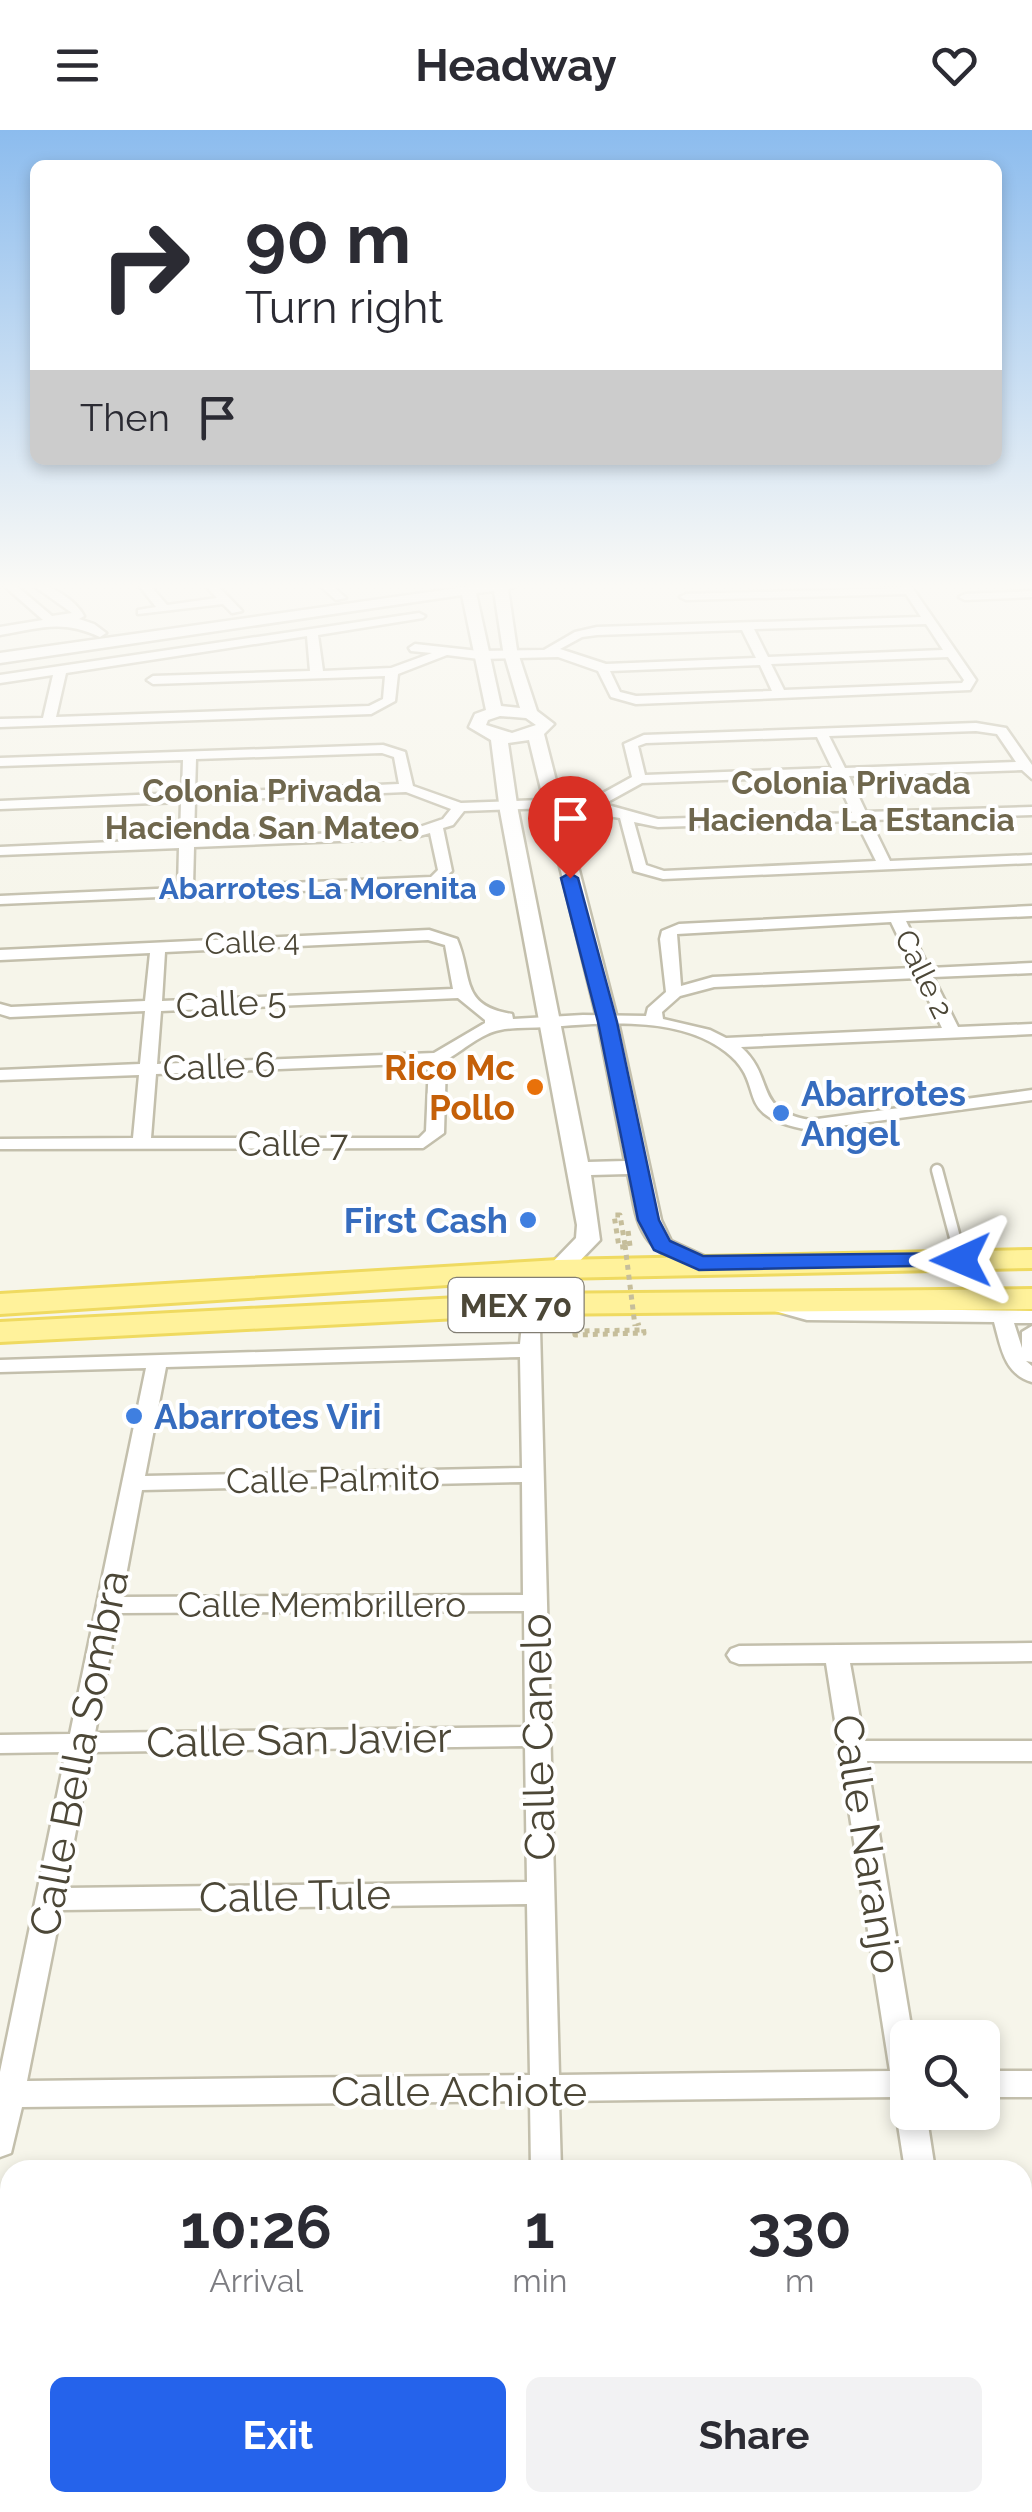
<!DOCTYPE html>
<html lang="en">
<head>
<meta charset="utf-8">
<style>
  :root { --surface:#fff; --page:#f2f2f3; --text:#2b2b33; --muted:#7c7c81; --accent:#2563eb }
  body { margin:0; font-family:Raleway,sans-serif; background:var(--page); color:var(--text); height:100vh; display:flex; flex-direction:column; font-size:38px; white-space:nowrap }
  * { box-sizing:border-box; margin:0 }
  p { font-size:32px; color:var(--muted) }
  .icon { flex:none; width:55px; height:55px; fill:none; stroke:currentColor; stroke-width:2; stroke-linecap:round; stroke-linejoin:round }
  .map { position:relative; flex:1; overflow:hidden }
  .details { position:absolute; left:0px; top:2030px; width:1032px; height:352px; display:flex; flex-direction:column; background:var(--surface); border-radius:30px 30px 0 0; box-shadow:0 5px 15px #0003 }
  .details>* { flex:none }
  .hud { position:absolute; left:30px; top:30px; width:972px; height:305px; border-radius:15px; box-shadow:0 5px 15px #0003; background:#fff; color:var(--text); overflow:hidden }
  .buttons { position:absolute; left:890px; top:1890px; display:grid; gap:20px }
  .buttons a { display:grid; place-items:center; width:110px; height:110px; border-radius:15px; background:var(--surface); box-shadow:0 5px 15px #0003; font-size:50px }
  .pin { position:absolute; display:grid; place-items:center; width:85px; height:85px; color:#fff; margin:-102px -42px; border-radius:50% 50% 50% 0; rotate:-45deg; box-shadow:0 0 10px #0007 }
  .pin .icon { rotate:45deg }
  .me { position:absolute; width:110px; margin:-55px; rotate:269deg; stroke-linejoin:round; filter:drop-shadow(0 0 8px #0008) }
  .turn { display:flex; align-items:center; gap:35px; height:210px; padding:0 50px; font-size:45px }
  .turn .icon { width:130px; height:130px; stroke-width:2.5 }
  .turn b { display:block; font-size:70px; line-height:85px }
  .then { display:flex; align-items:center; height:95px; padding:0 50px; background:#0003; gap:20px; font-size:38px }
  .eta { display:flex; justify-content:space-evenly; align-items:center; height:170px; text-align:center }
  .eta b { font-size:60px; font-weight:700; line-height:70px }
  .primary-button { display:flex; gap:20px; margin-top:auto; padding:20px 50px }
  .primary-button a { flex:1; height:115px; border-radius:15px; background:var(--accent); color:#fff; font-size:40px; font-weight:700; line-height:115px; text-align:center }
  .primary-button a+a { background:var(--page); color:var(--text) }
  header { display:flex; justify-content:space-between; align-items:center; height:130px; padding:0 50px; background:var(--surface); font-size:45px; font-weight:700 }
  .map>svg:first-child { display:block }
  .green { fill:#c8eeb0 }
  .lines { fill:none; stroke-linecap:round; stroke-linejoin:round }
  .service-casing { stroke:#c3bfac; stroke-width:15 }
  .minor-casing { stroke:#c3bfac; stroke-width:5 }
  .tertiary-casing { stroke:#c3bfac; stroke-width:5 }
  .primary-casing { stroke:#efda60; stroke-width:6 }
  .path { stroke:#c6be9b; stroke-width:5; stroke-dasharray:5 5; stroke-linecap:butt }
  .service { stroke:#fff; stroke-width:10 }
  .minor { fill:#fff; fill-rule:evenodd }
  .tertiary { fill:#fff; fill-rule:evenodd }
  .primary { fill:#fff29b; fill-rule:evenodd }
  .path-bridge { stroke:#c6be9b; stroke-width:5; stroke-dasharray:5 5; stroke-linecap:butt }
  .route { fill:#2563eb; stroke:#184099; stroke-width:2.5 }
  .shop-dot { fill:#3f7fe0; stroke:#fff; stroke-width:4 }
  .food-dot { fill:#e8710a; stroke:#fff; stroke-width:4 }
  .labels { text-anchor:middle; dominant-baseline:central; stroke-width:8; stroke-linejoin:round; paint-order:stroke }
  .far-shop-label { font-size:30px; font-weight:bold; fill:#366cbe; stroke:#fff; text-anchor:end }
  .far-street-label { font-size:30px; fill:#4c4737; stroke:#fff }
  .far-neighbourhood-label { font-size:32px; font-weight:bold; fill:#6f674d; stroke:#fff }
  .shield { fill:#fff; stroke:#827e73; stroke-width:2.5 }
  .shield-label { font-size:32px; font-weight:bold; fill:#4c4737 }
  .street-label { font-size:35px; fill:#4c4737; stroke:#fff }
  .food-label { font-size:35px; font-weight:bold; fill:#c56008; stroke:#fff; text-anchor:end }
  .shop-label { font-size:35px; font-weight:bold; fill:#366cbe; stroke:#fff; text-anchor:start }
  .near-street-label { font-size:42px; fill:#4c4737; stroke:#fff }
</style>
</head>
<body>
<header><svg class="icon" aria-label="menu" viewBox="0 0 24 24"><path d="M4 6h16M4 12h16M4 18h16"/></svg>Headway<svg class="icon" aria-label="heart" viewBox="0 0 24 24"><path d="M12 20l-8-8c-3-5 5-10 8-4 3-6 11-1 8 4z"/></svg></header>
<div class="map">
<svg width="1032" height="2382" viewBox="0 0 1032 2382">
  <rect width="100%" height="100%" fill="#f6f5ea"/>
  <polygon class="green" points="1,2301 3,2326 10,2326 10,2372 544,2372 544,2382 0,2382"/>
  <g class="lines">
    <g class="service-casing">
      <polyline id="service" points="937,1040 961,1130"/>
    </g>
    <g class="minor-casing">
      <g id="minor">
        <path d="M1 453H13L52 486 72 483 30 453C48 452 76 470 84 486L79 489 94 494 106 503 100 507C61 489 41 498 0 505V497L43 490Z"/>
        <polygon points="137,453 148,453 167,475 217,468 203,453 215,453 242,481 232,483 223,474 138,484 138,480 156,477"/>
        <polygon points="317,453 329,453 346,468 336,470"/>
        <path d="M899 453H909L976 550 970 560 636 574 611 567 598 541 558 527 479 529 447 525 398 544 395 571 371 584 0 597V589L43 588 53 545 0 553V545L419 483 425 486 423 488 318 505 323 541 391 538 432 523 411 521 409 518 415 514 479 521 544 520 575 502 597 497 921 487 906 464 686 470 680 467 686 464 902 458ZM926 494 943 520 768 527 754 499ZM742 500 756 528 606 534 560 519 582 507 597 505ZM307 506 310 541 153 546 147 550 153 554 385 546 383 569 369 576 56 587 66 543ZM948 527 964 550 962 553 784 560 771 534ZM760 535 772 561 636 566 620 562 610 541Z"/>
        <polygon points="1032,461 1032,467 965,470 959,467 965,464"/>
        <path d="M976 593 1006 598 1032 635V649L1022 640 849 646 866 682 1032 677V685L870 690 890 731 1032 725V733L663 749 634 741 620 688 577 681 576 677 464 681 453 695 443 698 452 741 435 755 0 774V766L178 758 179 718 0 725V717L180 709 181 672 0 679V671L182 663 183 630 0 636V628L383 615 405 622 413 656 461 673 594 668 632 647 624 614 644 605ZM976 601 997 604 1016 632 845 638 829 606ZM817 607 832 638 645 645 638 616 646 613ZM382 623 394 627 399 654 195 663 196 629ZM835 646 852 683 658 689 604 674 642 653ZM406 662 451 679 443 689 411 700 194 709 195 671ZM856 691 876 731 664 741 646 735 634 692 658 697ZM430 703 438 740 431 747 193 757 194 717 412 708Z"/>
        <path d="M1032 776V786L906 791 929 838 1032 833V843L933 847 958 897 1032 894V904L741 917C776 948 752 980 810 990L1032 960V970L810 1000C728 986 770 956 726 922 679 885 603 893 546 897 531 898 514 897 500 900 482 903 462 921 446 930L444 1003 423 1018 0 1019V1009L133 1008 139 945 0 950V940L140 934 145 881 10 887 0 884V874L11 877 145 871 150 823 0 830V820L429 800 457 809C473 846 459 876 512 884L513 889 583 885 646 886 648 878 666 862 660 809 662 801 679 794ZM891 792 913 838 713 847 681 856 677 804ZM428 810 445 815 453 859 162 871 165 822ZM918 848 942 898 726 908 710 900 663 889 662 882 680 866 714 857ZM458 868 485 890V893L434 923 157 934 161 881ZM429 933 426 1001 419 1008H151L156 944Z"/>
        <path d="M534 1168 544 1174 540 1198 559 1945 890 1941 826 1533 739 1534 731 1531 727 1525 731 1519 739 1516 1032 1513V1531L850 1533 864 1611H1032V1631H867L913 1908H908V1982H926L935 2040H905L896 1982 900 1973 895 1967 559 1971 561 2040H531L530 1971 22 1977 11 2023 0 2027V1942L66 1622 0 1623V1605L70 1604 146 1238 0 1242V1230L520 1214 524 1174ZM520 1227 522 1338 145 1346 166 1237ZM522 1352 523 1465 122 1467 142 1360ZM524 1481 525 1597 95 1603 118 1483ZM525 1616 527 1752 65 1758 91 1622ZM527 1774 530 1945 27 1951 61 1780Z"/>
        <path d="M771 1168 808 1178 1032 1181V1193H1014L1022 1218V1202L1032 1196V1232L1026 1231 1032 1236V1252C1004 1244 1001 1217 994 1192L807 1190 764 1178 761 1174Z"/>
        <rect x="982" y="1941" width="50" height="26"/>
        <rect x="0" y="2164" width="10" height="30"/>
        <rect x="546" y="2372" width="34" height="10"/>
      </g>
    </g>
    <g class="tertiary-casing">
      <path id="tertiary" d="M493 453H526L508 459 517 520 537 581 554 594 544 604 618 892 661 1090 671 1111 708 1128 711 1133 708 1138C695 1141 688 1137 677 1132 635 1111 637 1086 628 1044L591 1045 600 1110 567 1144H549L546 1139 576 1108 577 1095 500 681 491 610 469 597 475 584 486 580 462 465 0 533V523ZM494 461 503 520 520 578 501 576 476 463ZM500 586 526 588 536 595 512 603 486 595 488 590ZM529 610 598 892 625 1031 588 1032 518 681 508 613Z"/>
    </g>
    <g class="primary-casing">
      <g id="primary">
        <polygon points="1032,1120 1032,1138 558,1148 0,1184 0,1164 558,1130"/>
        <polygon points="1032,1159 1032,1179 534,1184 0,1212 0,1192 534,1164"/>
      </g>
    </g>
    <g class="path">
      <polyline points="625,1115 620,1085 614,1085 619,1117 630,1116 628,1100"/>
      <polyline points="573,1193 575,1205 644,1203 643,1195"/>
      <polyline points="581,1197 579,1201 640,1200 638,1193"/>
    </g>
    <use href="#service" class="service"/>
    <use href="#minor" class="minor"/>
    <use href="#tertiary" class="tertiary"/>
    <use href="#primary" class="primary"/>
    <polyline class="path-bridge" points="625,1115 635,1196"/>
  </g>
  <linearGradient id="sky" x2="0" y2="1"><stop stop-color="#8cbcee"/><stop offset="0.58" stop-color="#fbfaf6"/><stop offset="1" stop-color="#fbfaf6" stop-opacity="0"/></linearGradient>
  <rect width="1032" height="786" fill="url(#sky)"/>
  <polygon class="route" points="570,743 578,748 617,892 659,1090 670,1111 703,1126 961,1123 969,1125 969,1135 699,1140 654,1120 638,1090 598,892 561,748"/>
  <g class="shop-dot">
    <circle cx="497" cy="758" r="10"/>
    <circle cx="781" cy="983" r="10"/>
    <circle cx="528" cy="1090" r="10"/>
    <circle cx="134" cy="1286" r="10"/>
  </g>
  <circle class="food-dot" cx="535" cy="957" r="10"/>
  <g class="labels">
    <g class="far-shop-label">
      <text x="477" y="758">Abarrotes La Morenita</text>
    </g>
    <g class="far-street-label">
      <text transform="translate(252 812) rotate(-2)">Calle 4</text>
      <text transform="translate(924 844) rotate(64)">Calle 2</text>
    </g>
    <g class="far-neighbourhood-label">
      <text x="851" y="652">Colonia Privada<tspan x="851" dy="37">Hacienda La Estancia</tspan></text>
      <text x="262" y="660">Colonia Privada<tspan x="262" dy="37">Hacienda San Mateo</tspan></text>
    </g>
    <rect class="shield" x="448.5" y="1148" width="135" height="54" rx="8"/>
    <g class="shield-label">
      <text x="516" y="1175">MEX 70</text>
    </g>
    <g class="street-label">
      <text transform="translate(231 873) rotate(-3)">Calle 5</text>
      <text transform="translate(219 936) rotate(-2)">Calle 6</text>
      <text x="293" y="1013">Calle 7</text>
      <text transform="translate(333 1349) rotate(-1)">Calle Palmito</text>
      <text x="322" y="1474">Calle Membrillero</text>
    </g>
    <g class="food-label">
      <text x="515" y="937">Rico Mc<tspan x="515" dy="40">Pollo</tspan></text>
    </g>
    <g class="shop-label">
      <text x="801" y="963">Abarrotes<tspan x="801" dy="40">Angel</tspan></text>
      <text x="508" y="1090" text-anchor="end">First Cash</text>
      <text x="154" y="1286">Abarrotes Viri</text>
    </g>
    <g class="near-street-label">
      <text transform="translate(538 1607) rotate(-91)">Calle Canelo</text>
      <text transform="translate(299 1610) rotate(-1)">Calle San Javier</text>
      <text transform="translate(79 1623) rotate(-79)">Calle Bella Sombra</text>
      <text transform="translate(867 1714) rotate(81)">Calle Naranjo</text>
      <text transform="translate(295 1766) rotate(-1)">Calle Tule</text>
      <text x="459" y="1961">Calle Achiote</text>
    </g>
  </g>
</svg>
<div class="buttons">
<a><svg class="icon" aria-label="search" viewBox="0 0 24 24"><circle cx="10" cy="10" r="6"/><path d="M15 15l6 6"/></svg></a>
</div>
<div class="pin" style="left:570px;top:748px;background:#d93025"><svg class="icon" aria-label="arrive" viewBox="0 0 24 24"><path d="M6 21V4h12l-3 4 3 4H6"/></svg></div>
<svg class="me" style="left:961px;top:1130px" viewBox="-20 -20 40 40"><path d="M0-17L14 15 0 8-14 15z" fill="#2563eb" stroke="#fff" stroke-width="4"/></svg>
<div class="hud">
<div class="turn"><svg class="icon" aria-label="right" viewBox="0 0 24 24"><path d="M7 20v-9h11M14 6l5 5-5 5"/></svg><div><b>90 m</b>Turn right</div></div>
<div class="then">Then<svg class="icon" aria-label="arrive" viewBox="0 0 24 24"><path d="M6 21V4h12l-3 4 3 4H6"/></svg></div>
</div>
<section class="details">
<div class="eta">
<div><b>10:26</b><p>Arrival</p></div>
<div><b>1</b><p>min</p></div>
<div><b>330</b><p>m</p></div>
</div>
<div class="primary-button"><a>Exit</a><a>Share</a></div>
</section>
</div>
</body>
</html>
